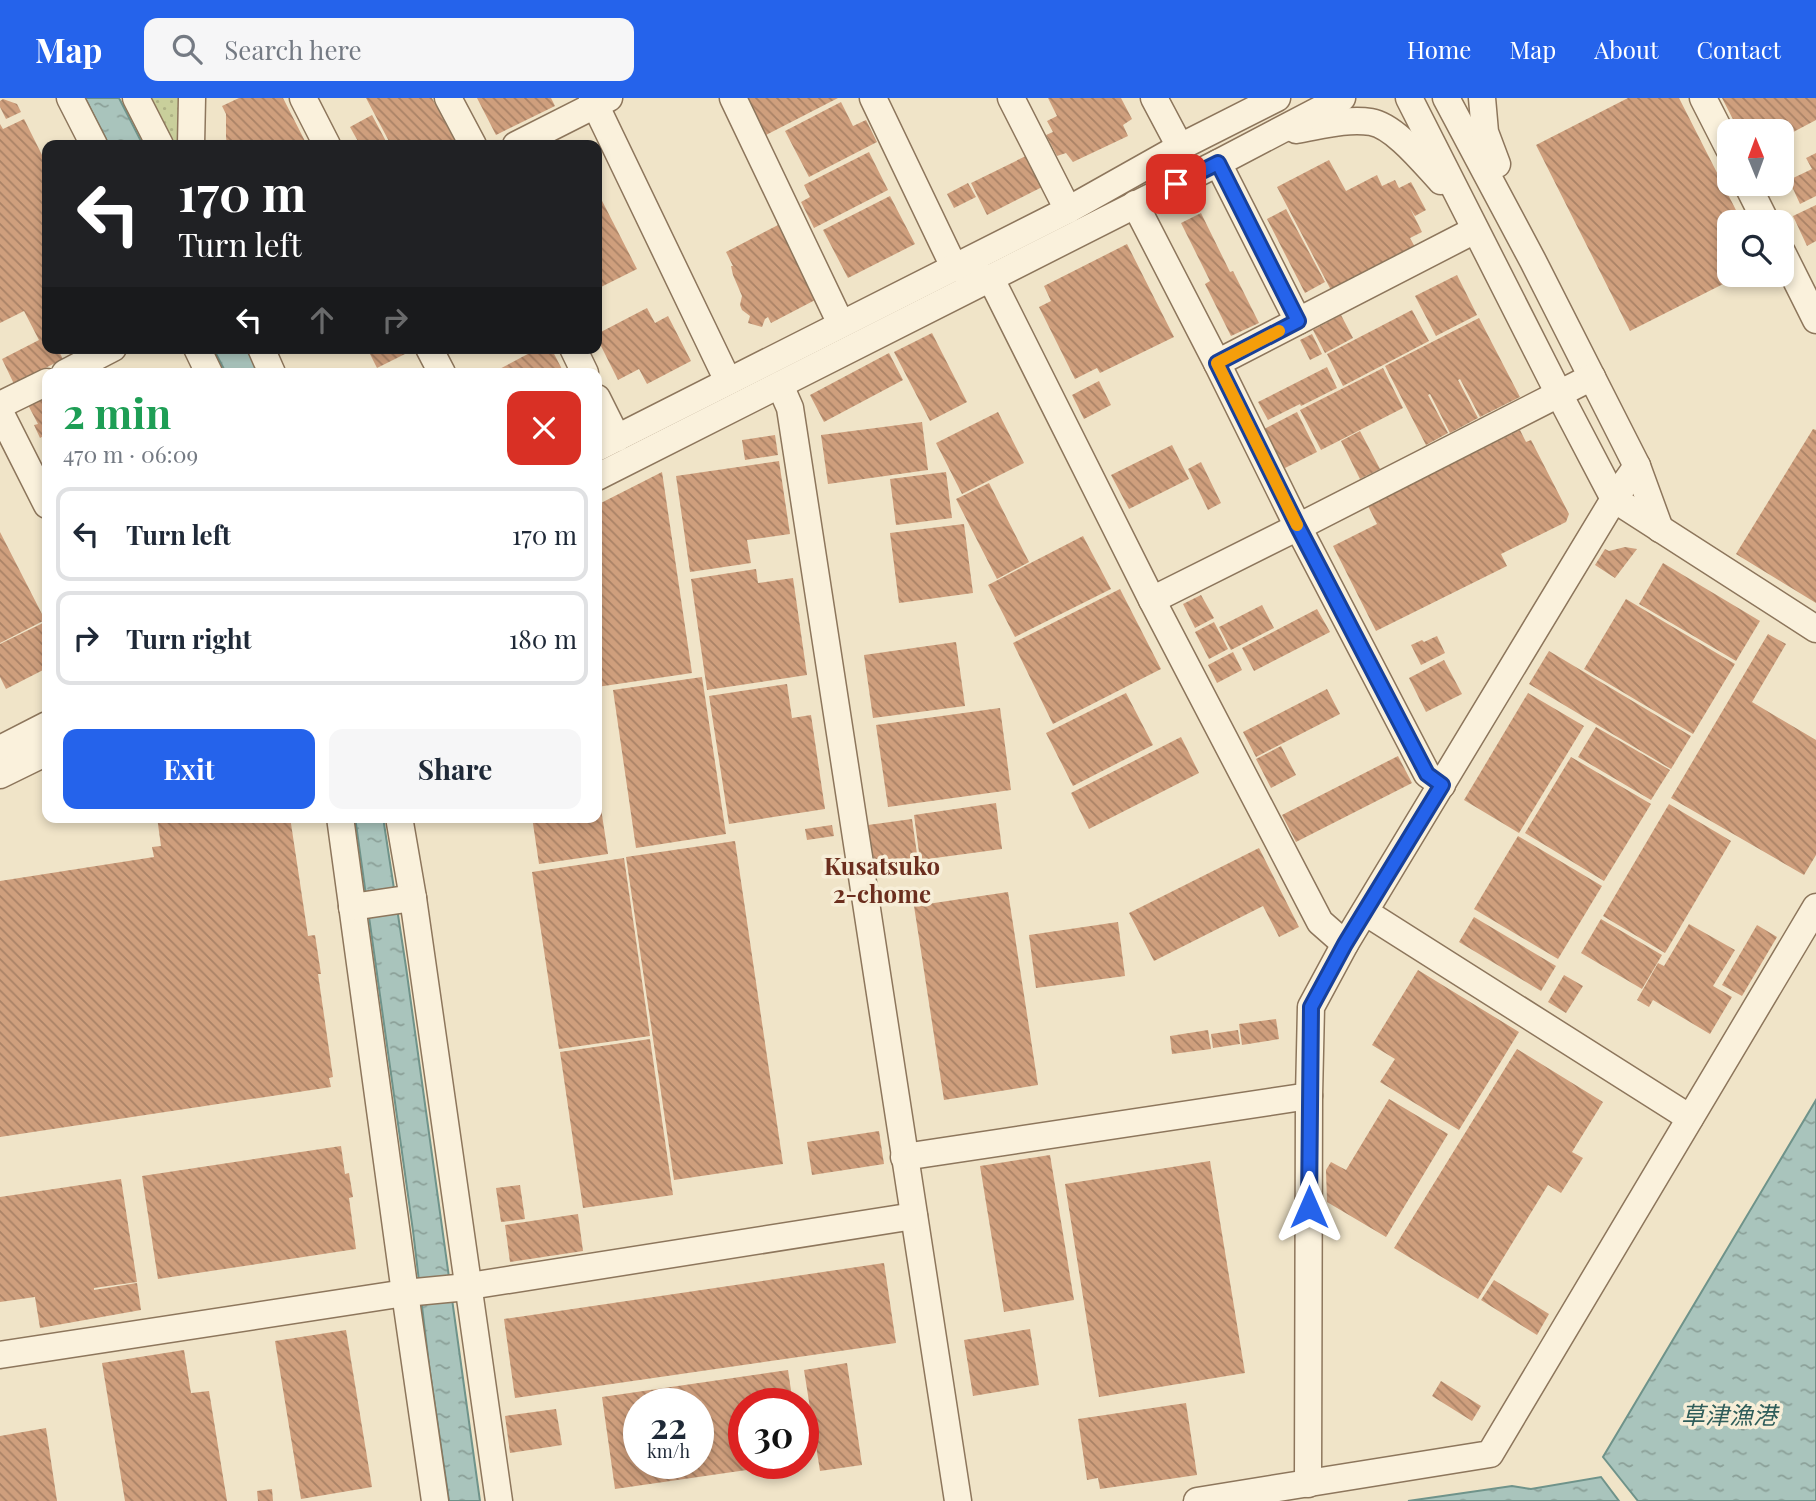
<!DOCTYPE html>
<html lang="en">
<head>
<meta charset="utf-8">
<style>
  :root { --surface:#fff; --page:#f6f6f7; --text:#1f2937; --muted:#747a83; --line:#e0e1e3; --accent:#2563eb }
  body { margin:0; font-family:"Playfair Display","Noto Sans JP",serif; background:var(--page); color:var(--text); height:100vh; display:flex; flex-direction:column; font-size:26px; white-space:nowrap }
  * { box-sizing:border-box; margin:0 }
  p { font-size:23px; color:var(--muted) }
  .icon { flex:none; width:38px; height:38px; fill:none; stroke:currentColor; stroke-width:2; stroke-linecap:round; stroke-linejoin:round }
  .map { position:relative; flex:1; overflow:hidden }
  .details { position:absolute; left:42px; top:270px; width:560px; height:455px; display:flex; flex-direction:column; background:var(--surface); border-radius:14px; box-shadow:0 4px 10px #0003 }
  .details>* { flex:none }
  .banner { position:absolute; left:42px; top:42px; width:560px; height:214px; border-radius:14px; box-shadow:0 4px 10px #0003; background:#202124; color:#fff; overflow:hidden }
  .needle { width:46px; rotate:359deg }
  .controls { position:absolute; left:1717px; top:21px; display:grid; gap:14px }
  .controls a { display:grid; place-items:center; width:77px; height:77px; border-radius:14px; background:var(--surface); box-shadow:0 4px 10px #0003; font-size:35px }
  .speed { position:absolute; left:623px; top:1290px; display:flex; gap:14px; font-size:35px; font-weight:700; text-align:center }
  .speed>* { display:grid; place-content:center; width:91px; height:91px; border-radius:50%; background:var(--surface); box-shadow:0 4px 10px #0003; line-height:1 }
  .speed small { font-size:18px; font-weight:400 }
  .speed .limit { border:10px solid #d22; background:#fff; color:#111 }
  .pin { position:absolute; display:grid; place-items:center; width:60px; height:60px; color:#fff; margin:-30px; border-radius:14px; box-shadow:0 4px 10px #0006 }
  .me { position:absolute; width:77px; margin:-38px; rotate:0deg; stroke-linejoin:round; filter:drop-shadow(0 0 5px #0008) }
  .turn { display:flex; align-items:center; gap:24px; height:147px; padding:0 21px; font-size:32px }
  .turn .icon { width:91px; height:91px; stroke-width:2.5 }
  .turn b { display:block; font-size:49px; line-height:60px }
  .lanes { display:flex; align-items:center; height:66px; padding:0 21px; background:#0003; justify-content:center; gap:35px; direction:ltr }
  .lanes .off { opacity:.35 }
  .round { display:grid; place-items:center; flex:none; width:74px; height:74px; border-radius:14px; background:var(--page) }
  .head { display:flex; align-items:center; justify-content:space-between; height:119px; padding:0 21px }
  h1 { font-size:42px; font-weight:700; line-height:52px; color:#1e9e55 }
  .action { display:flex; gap:14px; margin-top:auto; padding:14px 21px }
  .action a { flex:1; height:80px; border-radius:14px; background:var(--accent); color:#fff; font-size:28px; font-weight:700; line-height:80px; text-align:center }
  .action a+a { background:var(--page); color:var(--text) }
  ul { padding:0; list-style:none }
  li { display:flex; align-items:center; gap:21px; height:94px; margin:0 14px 10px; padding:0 7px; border:4px solid var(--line); border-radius:14px }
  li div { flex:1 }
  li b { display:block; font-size:26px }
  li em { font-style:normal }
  header { display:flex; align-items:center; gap:42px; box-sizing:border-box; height:98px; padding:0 35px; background:var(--accent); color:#fff }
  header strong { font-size:33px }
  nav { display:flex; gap:38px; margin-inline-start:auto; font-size:24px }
  .search { width:490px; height:63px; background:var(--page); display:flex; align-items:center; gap:18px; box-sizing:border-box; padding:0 24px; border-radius:14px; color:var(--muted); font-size:26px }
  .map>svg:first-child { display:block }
  .grass { fill:url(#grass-dots) }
  .water { fill:url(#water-ripples); stroke:#6f938a; stroke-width:2 }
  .building { fill:url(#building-back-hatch); fill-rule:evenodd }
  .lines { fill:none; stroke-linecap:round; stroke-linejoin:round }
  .minor-casing { stroke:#8d765c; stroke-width:29 }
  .minor { stroke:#faf1dc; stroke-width:26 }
  .route-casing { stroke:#184099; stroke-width:18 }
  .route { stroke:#2563eb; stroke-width:12 }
  .slow { stroke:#f59e0b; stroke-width:12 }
  .labels { text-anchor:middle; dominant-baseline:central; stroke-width:7; stroke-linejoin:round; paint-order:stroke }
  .neighbourhood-label { font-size:24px; font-weight:bold; fill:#6b2e1e; stroke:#f7eed8 }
  .water-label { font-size:24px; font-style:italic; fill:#2f5d5a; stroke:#f7eed8 }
</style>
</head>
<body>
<header>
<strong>Map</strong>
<div class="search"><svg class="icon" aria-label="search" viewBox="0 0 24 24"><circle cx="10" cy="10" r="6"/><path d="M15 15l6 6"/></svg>Search here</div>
<nav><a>Home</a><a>Map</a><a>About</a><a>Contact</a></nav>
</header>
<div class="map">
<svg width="1816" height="1403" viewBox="0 0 1816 1403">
  <defs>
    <pattern id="grass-dots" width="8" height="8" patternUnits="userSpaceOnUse" patternTransform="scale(1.75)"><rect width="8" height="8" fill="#c9cf9b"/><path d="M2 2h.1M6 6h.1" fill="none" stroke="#aeb285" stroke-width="1.8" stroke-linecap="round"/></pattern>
    <pattern id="water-ripples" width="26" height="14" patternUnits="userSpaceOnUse" patternTransform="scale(1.75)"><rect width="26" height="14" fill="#a9c4bc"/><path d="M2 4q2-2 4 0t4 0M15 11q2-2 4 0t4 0" fill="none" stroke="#8ba098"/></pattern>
    <pattern id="building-back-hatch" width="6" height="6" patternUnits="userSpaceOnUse" patternTransform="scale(1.75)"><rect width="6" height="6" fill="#cf9f7d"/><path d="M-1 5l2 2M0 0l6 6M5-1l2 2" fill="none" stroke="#a98266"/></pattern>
  </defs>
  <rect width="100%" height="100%" fill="#f0e4c8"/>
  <polygon class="grass" points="147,0 185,0 184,47 171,47"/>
  <g class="water">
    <polygon points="85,0 119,0 143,47 109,47"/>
    <polygon points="213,250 247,250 258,275 226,275"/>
    <polygon points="355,719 383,719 406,869 480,1403 449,1403 429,1267 413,1133"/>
    <polygon points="1816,1002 1816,1403 1638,1403 1603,1359"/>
    <polygon points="1601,1379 1619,1403 1408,1403 1512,1388 1531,1391"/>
  </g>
  <g class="building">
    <polygon points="239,0 283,0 307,47 227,47 226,39 226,16 222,8"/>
    <polygon points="366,0 432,0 457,47 391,47"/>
    <polygon points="477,0 551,0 555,8 496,37"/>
    <polygon points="747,0 838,0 766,37"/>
    <polygon points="1048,0 1121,0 1132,21 1123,27 1128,38 1073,64 1066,55 1057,58 1046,37 1053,34 1047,23 1057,18"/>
    <polygon points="1628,0 1679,0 1742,124 1729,124 1729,177 1741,177 1630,233 1536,47"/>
    <polygon points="1722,0 1816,0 1816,22 1782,40 1782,33 1739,33"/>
    <polygon points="3,1 17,6 21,14 6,21 0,9 0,3"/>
    <polygon points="841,4 853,28 866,22 877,44 809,79 785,33"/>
    <polygon points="372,17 388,47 360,47 350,29"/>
    <polygon points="24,21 47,67 47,250 57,250 63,261 14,286 2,261 39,242 24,213 0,225 0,26 3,31"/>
    <polygon points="869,54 888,92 814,130 801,104 810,99 804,87"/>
    <polygon points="1032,55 1048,86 987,117 971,85"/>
    <polygon points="1816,55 1816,98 1800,106 1789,82 1812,71 1806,60"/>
    <polygon points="1329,62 1346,93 1377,77 1382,88 1395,82 1399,90 1411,84 1426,112 1415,118 1410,110 1422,134 1410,140 1415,149 1331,192 1277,89"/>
    <polygon points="968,85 976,99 954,110 947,96"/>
    <polygon points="597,93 637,171 597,191"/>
    <polygon points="890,98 915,146 848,180 823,132"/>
    <polygon points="1816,107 1816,143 1807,148 1793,118"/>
    <polygon points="1286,111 1325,184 1305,195 1267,121"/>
    <polygon points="1201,115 1230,174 1233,173 1259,225 1231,238 1205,186 1210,183 1181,125"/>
    <polygon points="778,127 817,201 771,225 768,219 765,221 762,229 748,225 750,218 742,212 740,207 742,198 733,177 731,168 733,168 726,154"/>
    <polygon points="1127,146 1174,239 1100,275 1097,270 1075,281 1039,209 1051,203 1044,188"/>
    <polygon points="1457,177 1477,217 1436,238 1415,198"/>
    <polygon points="647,210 655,225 668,218 691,263 647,286 639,271 618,282 597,240 597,236"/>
    <polygon points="1412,212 1429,243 1343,288 1327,256"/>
    <polygon points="1341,217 1353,240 1325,255 1313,232"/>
    <polygon points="1479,220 1520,299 1480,319 1460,281 1458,282 1478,320 1450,335 1430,296 1428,297 1448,335 1426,347 1385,268"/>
    <polygon points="932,235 967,304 930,323 894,254"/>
    <polygon points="1312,236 1322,256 1310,262 1300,242"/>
    <polygon points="367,250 410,250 411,253 377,270"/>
    <polygon points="539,250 551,250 564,275 492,275"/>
    <polygon points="889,255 903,282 824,324 810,297"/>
    <polygon points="1327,269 1337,290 1301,308 1300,306 1268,322 1258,304"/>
    <polygon points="1383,270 1403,310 1321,352 1300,312"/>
    <polygon points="1099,283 1111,307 1084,321 1072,297"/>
    <polygon points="47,298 47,336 40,340 34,327 38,326 28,307"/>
    <polygon points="998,314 1024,365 962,396 936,345"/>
    <polygon points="1297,314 1317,354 1285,370 1264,331"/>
    <polygon points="922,324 928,372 828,386 821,337"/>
    <polygon points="1813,331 1816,332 1816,505 1736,456"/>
    <polygon points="1520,332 1526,344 1531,342 1569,416 1566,424 1501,456 1507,468 1376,533 1333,448 1377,426 1368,408"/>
    <polygon points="1360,333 1380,371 1360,381 1341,343"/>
    <polygon points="775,337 778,357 745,362 742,342"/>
    <polygon points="1172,347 1189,381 1129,411 1111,377"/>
    <polygon points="779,363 790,436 747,442 751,465 690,474 676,378"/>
    <polygon points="1201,364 1221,405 1208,412 1188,371"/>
    <polygon points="662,374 692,575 597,589 597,407"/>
    <polygon points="946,374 952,420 896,427 890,381"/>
    <polygon points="989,385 1029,464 997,481 956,401"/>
    <polygon points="964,426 973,495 899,505 890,435"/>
    <polygon points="0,434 45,522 0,545"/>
    <polygon points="1083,438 1111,491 1015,539 988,487"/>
    <polygon points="1625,449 1637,451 1615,480 1595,467 1605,451 1609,453"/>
    <polygon points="1663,465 1760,523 1736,563 1639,506"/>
    <polygon points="756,471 758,485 793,480 807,577 707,592 691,481"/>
    <polygon points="1120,491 1161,571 1053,626 1013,545"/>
    <polygon points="1201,497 1214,520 1195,530 1183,506"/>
    <polygon points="1626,501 1735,566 1693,636 1584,571"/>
    <polygon points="1262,507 1274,530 1231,552 1219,529"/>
    <polygon points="1317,511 1330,534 1254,573 1242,550"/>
    <polygon points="47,523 47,570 6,591 0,579 0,546"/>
    <polygon points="1214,524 1228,551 1209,561 1195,534"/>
    <polygon points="1768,536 1786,546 1752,604 1816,642 1816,757 1804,777 1671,700"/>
    <polygon points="1437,538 1445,555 1421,567 1411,547 1422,542 1424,544"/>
    <polygon points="956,544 965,608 873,620 864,557"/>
    <polygon points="1549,553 1691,638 1671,671 1529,586"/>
    <polygon points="1233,554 1242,572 1217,585 1208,567"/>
    <polygon points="1444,562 1462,596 1426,614 1409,580"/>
    <polygon points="702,579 726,736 636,750 613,592"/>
    <polygon points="787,586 792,620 811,617 825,711 729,726 709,598"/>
    <polygon points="1327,591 1340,616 1256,659 1243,634"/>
    <polygon points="1126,595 1153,647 1073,688 1046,635"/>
    <polygon points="1528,595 1584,628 1519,735 1464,702"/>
    <polygon points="1000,610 1011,692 888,709 876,627"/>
    <polygon points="1596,629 1670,672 1651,702 1578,659"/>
    <polygon points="1181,639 1199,675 1089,731 1071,695"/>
    <polygon points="1281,648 1296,677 1271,690 1256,661"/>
    <polygon points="1398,658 1412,685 1296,744 1282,717"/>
    <polygon points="1571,659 1651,706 1604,783 1525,735"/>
    <polygon points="597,691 598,691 608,756 539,766 532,719 597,719"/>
    <polygon points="996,705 1002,751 920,762 914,717"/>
    <polygon points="1669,706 1731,743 1665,855 1603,818"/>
    <polygon points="157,719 290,719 308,838 315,837 321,876 318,876 333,979 329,980 331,989 0,1039 0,783 154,759 152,749 161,748"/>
    <polygon points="912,721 918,763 875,769 868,727"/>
    <polygon points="832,727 834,738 807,742 805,731"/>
    <polygon points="1518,738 1602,788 1558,861 1474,811"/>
    <polygon points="735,743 783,1066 674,1082 626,759"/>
    <polygon points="1259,750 1299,829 1279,839 1263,808 1154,863 1129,815"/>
    <polygon points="624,760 650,938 559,951 532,774"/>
    <polygon points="1008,794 1038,987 944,1002 914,808"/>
    <polygon points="1474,819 1556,868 1541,893 1459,844"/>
    <polygon points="1601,821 1662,857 1642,891 1581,855"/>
    <polygon points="1118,824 1125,878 1036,890 1029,837"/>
    <polygon points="1689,826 1735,852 1713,888 1732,899 1710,936 1653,902 1649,909 1637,902 1658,865 1664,868"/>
    <polygon points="1757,827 1777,839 1742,898 1722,887"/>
    <polygon points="1418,872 1519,934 1459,1032 1380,984 1395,961 1372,947"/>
    <polygon points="1564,877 1583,888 1566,915 1548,904"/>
    <polygon points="1276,921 1279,941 1242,947 1239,926"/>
    <polygon points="1208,932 1211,951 1172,956 1170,938"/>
    <polygon points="1238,932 1240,946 1213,950 1211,936"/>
    <polygon points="650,941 673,1097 583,1110 560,954"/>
    <polygon points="1517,951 1603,1004 1572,1054 1583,1060 1561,1095 1548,1087 1478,1201 1394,1150"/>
    <polygon points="1389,1001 1448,1036 1386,1139 1327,1104 1326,1072 1331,1064 1346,1072"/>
    <polygon points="879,1033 884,1066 812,1077 807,1044"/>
    <polygon points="341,1048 345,1076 349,1075 353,1099 349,1100 356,1151 158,1181 142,1078"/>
    <polygon points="1050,1057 1074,1202 1004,1214 980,1068"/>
    <polygon points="1210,1063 1245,1275 1099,1299 1065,1086"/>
    <polygon points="121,1081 137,1184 94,1190 94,1192 137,1185 141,1212 40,1230 35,1199 0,1204 0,1099"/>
    <polygon points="520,1087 525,1121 501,1124 496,1090"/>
    <polygon points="578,1116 583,1153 510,1164 505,1127"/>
    <polygon points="884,1165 896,1245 515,1300 504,1221"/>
    <polygon points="1494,1182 1549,1216 1537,1237 1481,1202"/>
    <polygon points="1030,1231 1039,1287 973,1298 964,1242"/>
    <polygon points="346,1232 372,1389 301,1401 275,1243"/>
    <polygon points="184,1252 191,1295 209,1293 227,1403 125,1403 102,1265"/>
    <polygon points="847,1265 862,1367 820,1373 804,1272"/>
    <path d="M788 1272 793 1306H744V1365H780L781 1367 615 1391 602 1299ZM639 1306H698V1365H639Z"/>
    <polygon points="1441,1283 1481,1308 1472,1323 1432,1298"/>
    <polygon points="1186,1305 1197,1377 1100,1391 1098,1380 1087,1382 1078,1321"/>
    <polygon points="556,1311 562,1347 510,1355 505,1318"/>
    <polygon points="46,1330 57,1403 0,1403 0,1338"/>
    <polygon points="272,1391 273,1403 258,1403 257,1393"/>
  </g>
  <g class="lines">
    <g class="minor-casing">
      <g id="minor">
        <polyline points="70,0 94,47"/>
        <polyline points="136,0 160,47"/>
        <polyline points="303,0 327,47"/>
        <polyline points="448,0 473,47"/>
        <polyline points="592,0 728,283"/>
        <polyline points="733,0 841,226"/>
        <polyline points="873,0 954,169 991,181 1152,502 1320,824 1345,846"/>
        <polyline points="1011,0 1068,112"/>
        <polyline points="1154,0 1180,49"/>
        <polyline points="1409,0 1559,296 1614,401 1816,531"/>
        <polyline points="1446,0 1533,163 1637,368 1660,431"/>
        <polyline points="1482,0 1485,34 1497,66"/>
        <polyline points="1703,0 1729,51"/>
        <path d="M1296 32C1320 28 1347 20 1371 24 1395 28 1425 66 1441 83"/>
        <polyline points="191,47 192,0"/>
        <polyline points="516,47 609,0"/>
        <polyline points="1218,65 1298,223"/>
        <polyline points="1747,86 1766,124"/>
        <polyline points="1135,106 1217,265 1298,429 1427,676 1442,687"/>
        <polyline points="1782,154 1816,222"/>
        <polyline points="197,250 209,275"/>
        <polyline points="261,250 272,275"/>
        <polyline points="429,250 442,275"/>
        <polyline points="573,250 585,275"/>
        <polyline points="1217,265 1475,132"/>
        <polyline points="65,275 113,250"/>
        <polyline points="780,287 790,310 958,1403"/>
        <polyline points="597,300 617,340"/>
        <polyline points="0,307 47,284"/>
        <polyline points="0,314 47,407"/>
        <polyline points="597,350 1068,112 1180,49 1277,0"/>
        <polyline points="597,379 1218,65 1342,0"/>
        <polyline points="1152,502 1298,429 1592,279"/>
        <polyline points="0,651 47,627"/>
        <polyline points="0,677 47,654"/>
        <polyline points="340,719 405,1195 435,1403"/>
        <polyline points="399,719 413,800 499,1403"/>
        <polyline points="352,809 413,800"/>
        <polyline points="1365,814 1690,1020"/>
        <polyline points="904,1059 1309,998"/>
        <polyline points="0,1257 405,1195 457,1190 914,1118"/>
        <polyline points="1308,1386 1309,998 1311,909 1345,846 1614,401 1637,368"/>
        <polyline points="1197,1403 1490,1356 1816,809"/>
      </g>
    </g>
    <use href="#minor" class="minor"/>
  </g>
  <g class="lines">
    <g class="route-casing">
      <polyline id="route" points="1176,86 1218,65 1298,223 1217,265 1298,429 1427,676 1442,687 1345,846 1311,909 1309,1109"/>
    </g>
    <use href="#route" class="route"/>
    <polyline class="slow" points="1279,233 1217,265 1297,427"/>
  </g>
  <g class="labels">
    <g class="neighbourhood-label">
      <text x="882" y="767">Kusatsuko<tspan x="882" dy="28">2-chome</tspan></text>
    </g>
    <g class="water-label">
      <text x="1729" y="1316">草津漁港</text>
    </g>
  </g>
</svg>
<div class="controls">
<a><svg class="needle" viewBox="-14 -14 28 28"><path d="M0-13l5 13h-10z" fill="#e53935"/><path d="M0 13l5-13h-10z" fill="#747a83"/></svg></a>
<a><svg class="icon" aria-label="search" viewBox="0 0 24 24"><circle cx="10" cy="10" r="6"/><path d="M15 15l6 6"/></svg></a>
</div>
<div class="speed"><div>22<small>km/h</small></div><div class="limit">30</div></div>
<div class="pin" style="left:1176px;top:86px;background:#d93025"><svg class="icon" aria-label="arrive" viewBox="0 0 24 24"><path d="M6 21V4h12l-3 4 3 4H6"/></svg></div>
<svg class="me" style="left:1309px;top:1109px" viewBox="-20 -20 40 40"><path d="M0-17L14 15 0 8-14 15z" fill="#2563eb" stroke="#fff" stroke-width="4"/></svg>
<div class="banner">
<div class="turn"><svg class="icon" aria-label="left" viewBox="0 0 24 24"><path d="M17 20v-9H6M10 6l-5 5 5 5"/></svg><div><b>170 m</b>Turn left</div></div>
<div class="lanes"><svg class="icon" aria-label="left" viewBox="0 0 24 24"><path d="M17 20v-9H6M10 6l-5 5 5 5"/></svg><svg class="icon off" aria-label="ahead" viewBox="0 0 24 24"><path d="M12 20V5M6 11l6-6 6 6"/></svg><svg class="icon off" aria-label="right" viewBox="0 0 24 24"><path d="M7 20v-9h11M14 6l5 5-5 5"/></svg></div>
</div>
<section class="details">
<div class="head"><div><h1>2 min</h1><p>470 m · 06:09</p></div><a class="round" style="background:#d93025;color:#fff"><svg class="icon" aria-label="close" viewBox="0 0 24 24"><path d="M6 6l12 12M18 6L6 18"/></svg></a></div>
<ul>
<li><svg class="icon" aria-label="left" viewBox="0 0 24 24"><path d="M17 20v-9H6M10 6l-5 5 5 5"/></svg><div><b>Turn left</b></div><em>170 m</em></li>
<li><svg class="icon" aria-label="right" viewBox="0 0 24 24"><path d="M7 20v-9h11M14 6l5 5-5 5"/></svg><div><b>Turn right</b></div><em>180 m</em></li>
</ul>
<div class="action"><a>Exit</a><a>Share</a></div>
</section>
</div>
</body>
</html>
